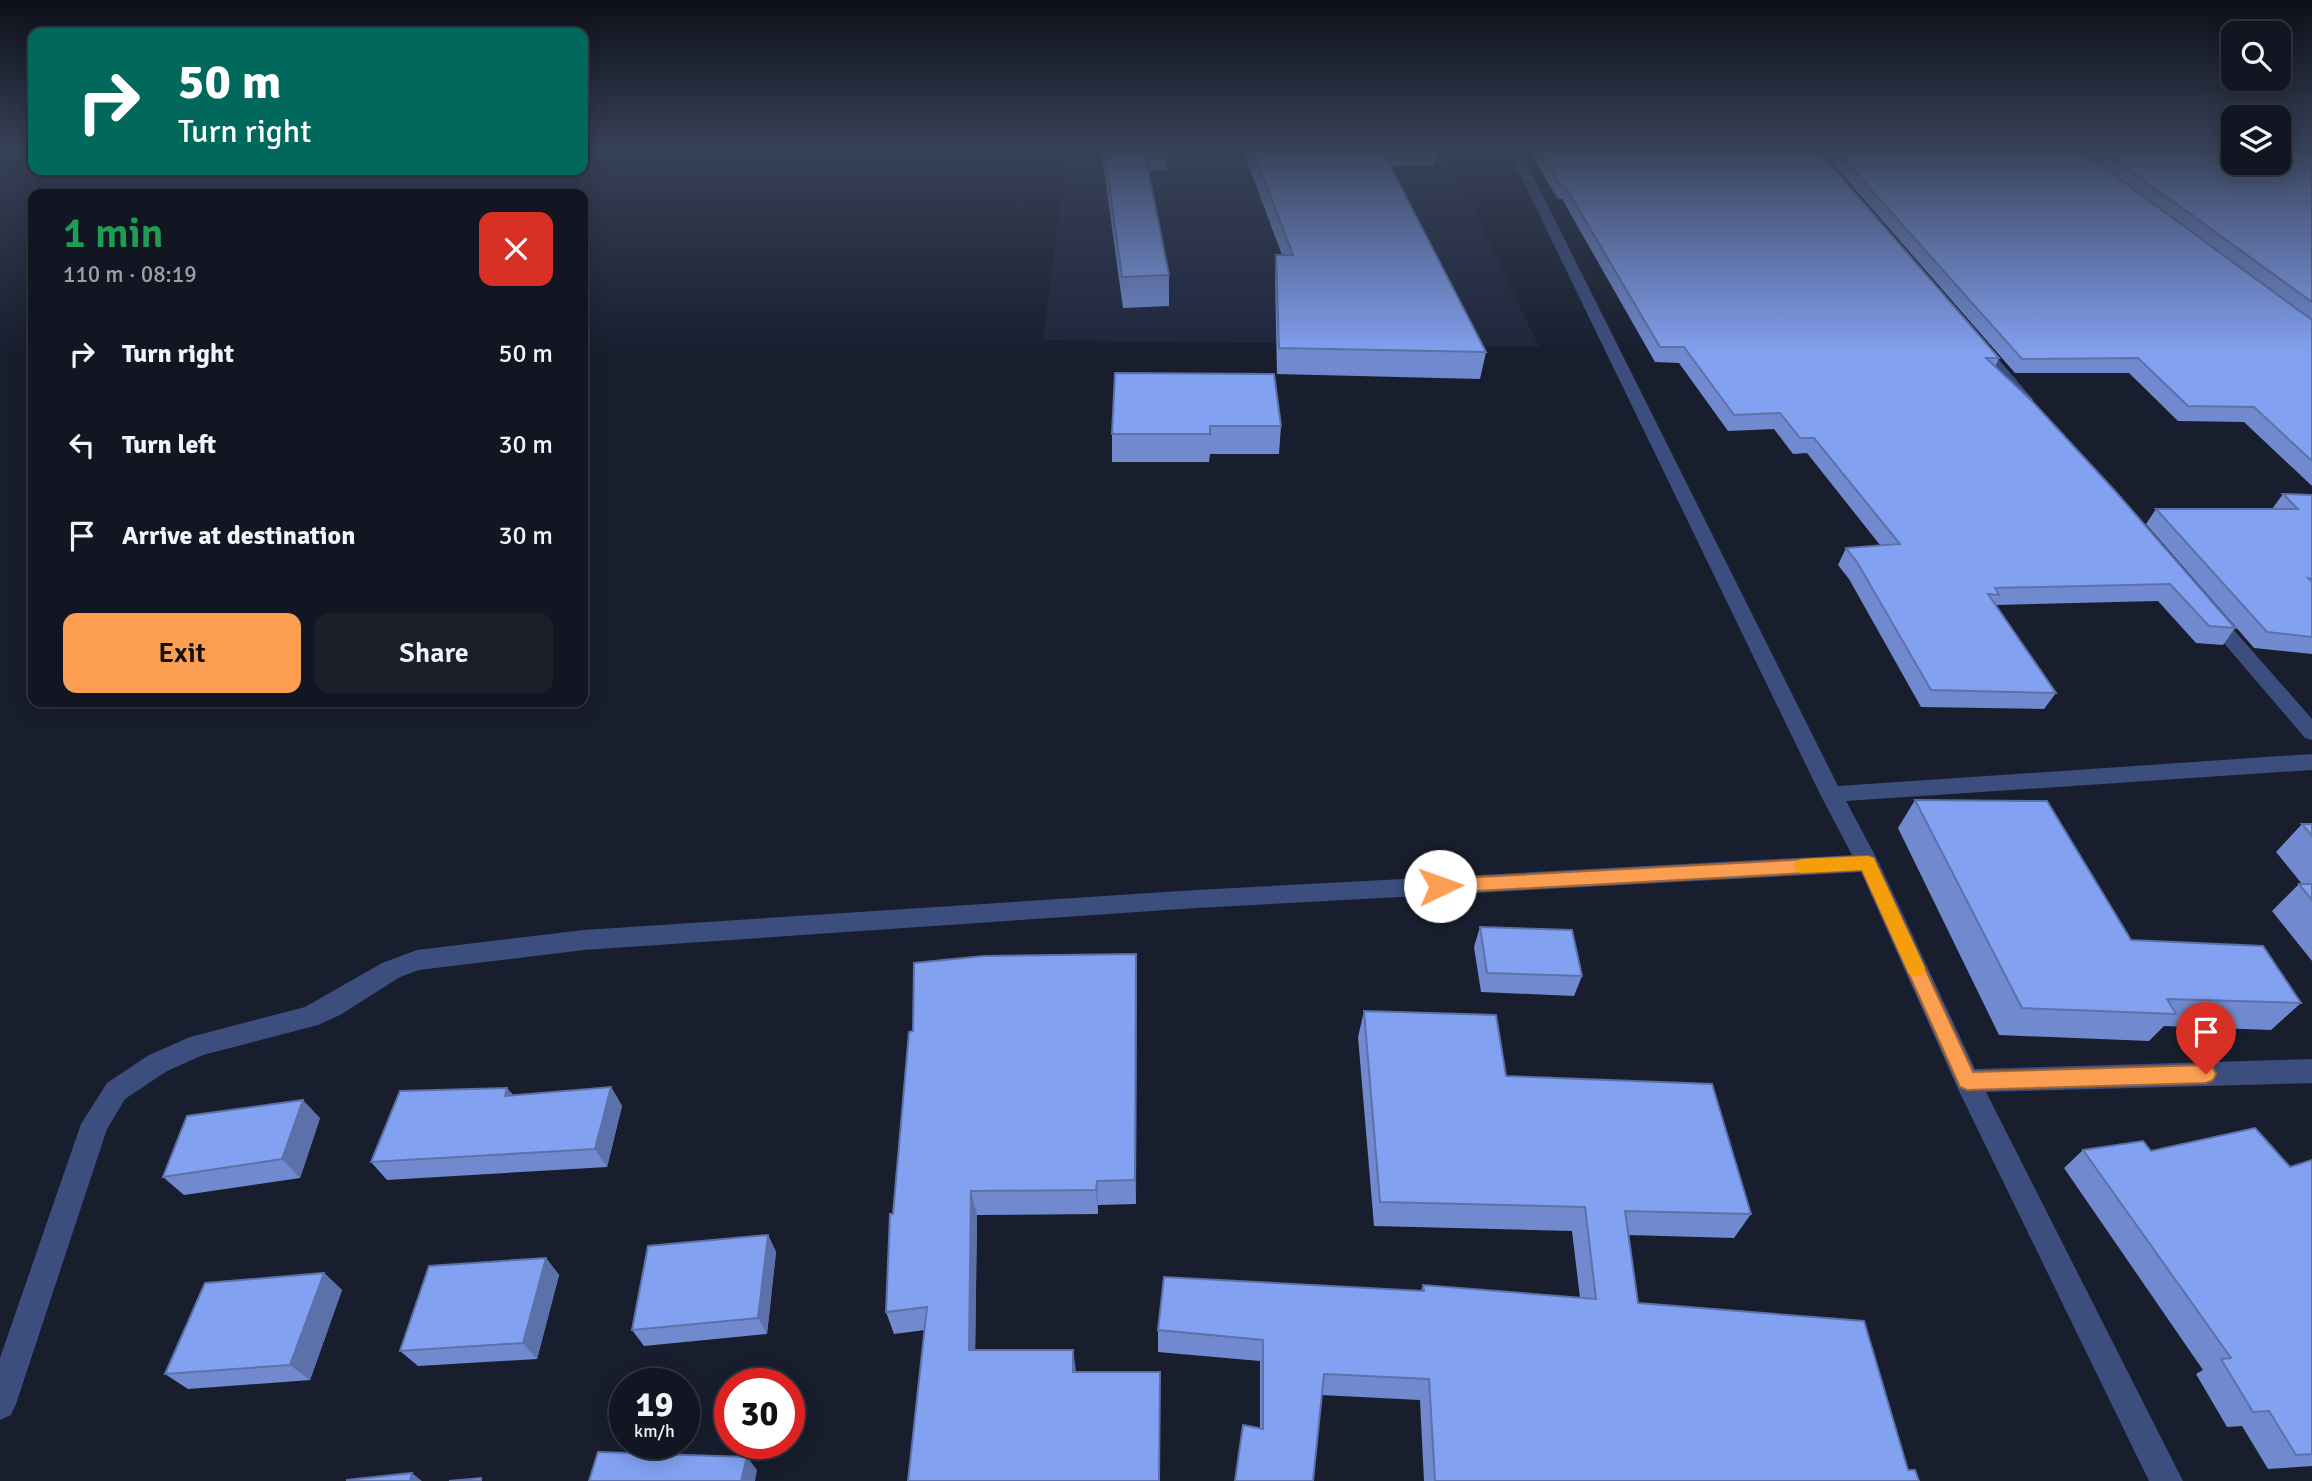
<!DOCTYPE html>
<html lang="en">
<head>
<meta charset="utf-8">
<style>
  :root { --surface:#121622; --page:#1b1f2a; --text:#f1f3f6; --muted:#9c9fa5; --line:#313540; --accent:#fb9e51 }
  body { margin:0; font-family:Signika,sans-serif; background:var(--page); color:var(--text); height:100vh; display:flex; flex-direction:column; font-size:26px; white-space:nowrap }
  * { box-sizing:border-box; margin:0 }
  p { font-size:23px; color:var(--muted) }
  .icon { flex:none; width:38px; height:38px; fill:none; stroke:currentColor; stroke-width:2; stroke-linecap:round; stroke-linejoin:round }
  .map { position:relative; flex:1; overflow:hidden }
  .sheet { position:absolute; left:28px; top:189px; width:560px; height:518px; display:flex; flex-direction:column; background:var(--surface); border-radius:14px; box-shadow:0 4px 18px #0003,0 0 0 2px var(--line) }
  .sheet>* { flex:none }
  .banner { position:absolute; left:28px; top:28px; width:560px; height:147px; border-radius:14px; box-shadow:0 4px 18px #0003,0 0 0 2px var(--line); background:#00695c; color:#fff; overflow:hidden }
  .fabs { position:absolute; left:2221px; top:21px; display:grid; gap:14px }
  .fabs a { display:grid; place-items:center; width:70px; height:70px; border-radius:14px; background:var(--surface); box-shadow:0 4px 18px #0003,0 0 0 2px var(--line); font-size:35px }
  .speed { position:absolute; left:609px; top:1368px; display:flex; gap:14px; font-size:35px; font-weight:700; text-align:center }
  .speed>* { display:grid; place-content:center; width:91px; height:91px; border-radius:50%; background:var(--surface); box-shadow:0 4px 18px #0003,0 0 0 2px var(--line); line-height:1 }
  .speed small { font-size:18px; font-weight:400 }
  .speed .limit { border:10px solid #d22; background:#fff; color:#111 }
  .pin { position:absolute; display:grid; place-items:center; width:60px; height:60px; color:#fff; margin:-72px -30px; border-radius:50% 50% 50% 0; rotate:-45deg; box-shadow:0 0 7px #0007 }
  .pin .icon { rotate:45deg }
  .me { position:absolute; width:77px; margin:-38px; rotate:87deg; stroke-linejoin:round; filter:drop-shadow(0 0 5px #0008) }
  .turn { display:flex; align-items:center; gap:24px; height:147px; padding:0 35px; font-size:32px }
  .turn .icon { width:91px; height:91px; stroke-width:2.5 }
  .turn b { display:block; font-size:49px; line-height:60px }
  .round { display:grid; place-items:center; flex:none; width:74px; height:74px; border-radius:14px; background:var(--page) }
  .overview { display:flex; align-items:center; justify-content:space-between; height:119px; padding:0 35px }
  h1 { font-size:42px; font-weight:600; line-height:52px; color:#1e9e55 }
  .button { display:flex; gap:14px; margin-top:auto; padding:14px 35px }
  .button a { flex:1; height:80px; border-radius:14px; background:var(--accent); color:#111; font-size:28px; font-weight:600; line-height:80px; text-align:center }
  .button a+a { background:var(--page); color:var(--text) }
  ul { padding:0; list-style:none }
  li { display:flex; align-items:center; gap:21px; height:91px; padding:0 35px }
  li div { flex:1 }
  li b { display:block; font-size:26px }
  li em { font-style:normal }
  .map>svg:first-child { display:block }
  .built { fill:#1e263c }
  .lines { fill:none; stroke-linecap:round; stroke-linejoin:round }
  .minor { fill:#3c4e7d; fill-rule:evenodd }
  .wall { fill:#718acf }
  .shaded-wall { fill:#5c71a9 }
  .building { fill:#83a1f1; stroke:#5c71a9; stroke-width:2 }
  .route { fill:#fb9e51; stroke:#a36735; stroke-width:2 }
  .slow { fill:#f59e0b }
</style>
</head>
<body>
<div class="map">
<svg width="2312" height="1481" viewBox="0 0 2312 1481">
  <rect width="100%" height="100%" fill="#181e2e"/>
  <polygon class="built" points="1067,148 1445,148 1539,347 1043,340"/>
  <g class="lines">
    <g class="minor">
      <polygon points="1507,148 1519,148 1838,786 2312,754 2312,770 1846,801 1879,863 1975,1069 2312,1059 2312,1083 1986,1092 2183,1481 2149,1481 1958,1089 1861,872 1196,908 584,950 419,970 400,977 340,1015 318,1025 203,1055 167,1071 125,1099 107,1129 16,1404 11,1415 0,1420 0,1358 81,1124 107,1083 149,1055 190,1037 305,1007 382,963 417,950 584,930 1196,890 1852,855 1820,794"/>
      <polygon points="1977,339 1982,340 2030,396 2033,399 2030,402 2020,402 1972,346 1970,343 1972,340"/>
      <polygon points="2212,611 2219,613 2312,719 2312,740 2305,738 2205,621 2203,617 2205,613"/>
    </g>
  </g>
  <g class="wall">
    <polygon points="1101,148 1167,148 1167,170 1149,171 1169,275 1169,306 1123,308"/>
    <polygon points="1242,148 1449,148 1448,154 1436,154 1434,165 1390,166 1486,352 1480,379 1277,374 1275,280 1276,255 1282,255"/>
    <polygon points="1527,148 1816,148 1999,358 1995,367 2235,628 2223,645 2196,643 2158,601 1996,605 2056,693 2044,709 1921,707 1849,579 1838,565 1846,548 1880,545 1807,453 1793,454 1774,429 1728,431 1679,363 1655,362 1562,199 1558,199"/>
    <polygon points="1819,148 2312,148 2312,486 2244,422 2178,421 2129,373 2015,373"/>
    <polygon points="1274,374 1281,426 1279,454 1210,454 1209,462 1112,462 1112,434"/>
    <polygon points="2283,494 2312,495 2312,654 2254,648 2146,524 2156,509 2272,509"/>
    <polygon points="1915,800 2131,940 2301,1003 2271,1030 2164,1026 2149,1041 1999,1035 1898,828"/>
    <polygon points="2302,824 2312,824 2312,961 2272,911 2299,884 2302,884 2276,852"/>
    <polygon points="1480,927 1582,976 1574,996 1481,992 1474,947"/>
    <polygon points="1136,954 1136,1204 1098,1205 1098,1214 977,1215 975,1350 1076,1372 1159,1481 925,1330 894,1334 886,1312 893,1214 913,1031"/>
    <polygon points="1364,1011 1506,1076 1751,1214 1734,1238 1628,1235 1638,1303 1908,1470 1919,1481 1424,1481 1420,1400 1321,1395 1313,1481 1260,1429 1260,1361 1158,1352 1158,1330 1421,1291 1423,1285 1580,1298 1572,1231 1374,1226 1358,1037"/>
    <polygon points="611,1087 622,1106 607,1167 387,1180 371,1162 507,1088 513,1095"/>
    <polygon points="320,1118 300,1178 184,1195 163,1177"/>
    <polygon points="2083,1150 2151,1151 2290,1167 2312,1160 2312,1466 2268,1469 2242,1426 2227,1427 2196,1374 2203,1370 2064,1168"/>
    <polygon points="768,1235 776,1252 767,1334 644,1346 632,1330"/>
    <polygon points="546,1258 559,1275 537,1359 418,1366 400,1351"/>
    <polygon points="324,1273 342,1290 310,1380 188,1389 165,1374"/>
  </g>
  <g class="shaded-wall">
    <polygon points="1136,954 1137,981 1136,1204 1135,1180"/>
    <polygon points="611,1087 622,1106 607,1167 595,1149"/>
    <polygon points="507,1088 520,1106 505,1096"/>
    <polygon points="303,1100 320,1118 300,1178 282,1159"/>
    <polygon points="1097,1181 1098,1205 1098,1214 1096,1190"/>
    <polygon points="971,1191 977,1215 975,1371 969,1350"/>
    <polygon points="768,1235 776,1252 767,1334 758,1318"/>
    <polygon points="546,1258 559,1275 537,1359 523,1343"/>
    <polygon points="324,1273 342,1290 310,1380 290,1365"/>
    <polygon points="1073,1350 1076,1371 1075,1393 1073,1372"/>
    <polygon points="747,1457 757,1470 755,1481 741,1481"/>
    <polygon points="412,1473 422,1481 410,1481"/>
  </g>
  <g class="building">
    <polygon points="1104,148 1144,148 1169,275 1122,277"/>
    <polygon points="1252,148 1381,148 1486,352 1279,348 1276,255 1293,255"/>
    <polygon points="1538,148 1816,148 1999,358 1986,358 2032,401 2115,491 2235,628 2209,626 2170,584 1995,588 1999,595 1988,594 2056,693 1931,690 1857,562 1846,548 1900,544 1814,438 1800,438 1780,413 1734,415 1684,347 1660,347 1565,186 1561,186"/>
    <polygon points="1834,148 2077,148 2312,320 2312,461 2254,407 2188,406 2138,358 2022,359"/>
    <polygon points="2099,148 2233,148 2233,163 2278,163 2278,148 2312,148 2312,302"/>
    <polygon points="1115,373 1274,374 1281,426 1210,426 1210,434 1112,434"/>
    <polygon points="2283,494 2312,495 2312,579 2308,578 2312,582 2312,637 2267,632 2156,509 2298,509"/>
    <polygon points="1915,800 2047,801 2131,940 2263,946 2301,1003 2167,999 2176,1014 2022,1008"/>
    <polygon points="2302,824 2312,824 2312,836"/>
    <polygon points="2299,884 2312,884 2312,900"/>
    <polygon points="1480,927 1572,930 1582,976 1487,973"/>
    <polygon points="1136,954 1135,1180 1097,1181 1096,1190 971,1191 969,1350 1073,1350 1073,1372 1160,1372 1159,1481 908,1481 927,1307 886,1312 890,1214 893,1214 909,1032 913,1031 914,963 984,956"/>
    <polygon points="1364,1011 1496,1015 1506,1076 1712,1084 1751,1214 1625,1211 1638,1303 1864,1321 1908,1470 1915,1470 1919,1481 1435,1481 1429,1379 1324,1374 1313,1481 1235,1481 1243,1425 1263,1429 1263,1340 1158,1330 1164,1277 1424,1291 1423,1285 1596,1299 1585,1207 1380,1202"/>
    <polygon points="611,1087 595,1149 371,1162 400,1091 507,1088 505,1096"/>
    <polygon points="303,1100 282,1159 163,1177 187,1116"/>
    <polygon points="2255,1128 2290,1167 2312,1160 2312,1454 2296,1455 2269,1411 2253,1412 2221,1359 2231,1358 2083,1150 2143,1141 2151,1151"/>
    <polygon points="768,1235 758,1318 632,1330 648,1246"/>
    <polygon points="546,1258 523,1343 400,1351 429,1266"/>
    <polygon points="324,1273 290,1365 165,1374 205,1283"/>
    <polygon points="598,1452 747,1457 741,1481 589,1481"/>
    <polygon points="412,1473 410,1481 347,1481 347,1480"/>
    <polygon points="481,1478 481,1481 449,1481"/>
  </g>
  <linearGradient id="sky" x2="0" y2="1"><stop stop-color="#0d1019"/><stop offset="0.42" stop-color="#374157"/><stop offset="1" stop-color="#374157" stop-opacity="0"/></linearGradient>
  <rect width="2312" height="355" fill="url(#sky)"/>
  <polygon class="route" points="1868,856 1874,858 1876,863 1973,1072 2206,1065 2213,1068 2216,1074 2213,1080 2206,1083 1967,1090 1960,1087 1862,870 1440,893 1434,891 1431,886 1434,881 1440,879"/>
  <polygon class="slow" points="1868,856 1874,858 1876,863 1925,968 1923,974 1916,976 1909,974 1862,870 1802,873 1796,871 1794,866 1796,861 1802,859"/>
</svg>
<div class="fabs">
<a><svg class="icon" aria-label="search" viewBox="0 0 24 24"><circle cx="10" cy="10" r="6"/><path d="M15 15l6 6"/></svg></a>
<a><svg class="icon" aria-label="layers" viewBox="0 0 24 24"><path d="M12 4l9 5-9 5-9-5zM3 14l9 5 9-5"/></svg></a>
</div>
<div class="speed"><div>19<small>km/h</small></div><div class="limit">30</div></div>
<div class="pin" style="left:2206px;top:1074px;background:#d93025"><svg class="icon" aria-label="arrive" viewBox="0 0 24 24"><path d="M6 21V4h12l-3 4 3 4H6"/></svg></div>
<svg class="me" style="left:1440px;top:886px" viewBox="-20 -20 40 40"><circle r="19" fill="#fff"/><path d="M0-13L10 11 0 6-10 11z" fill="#fb9e51"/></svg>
<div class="banner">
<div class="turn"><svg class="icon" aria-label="right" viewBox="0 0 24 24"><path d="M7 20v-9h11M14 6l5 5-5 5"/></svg><div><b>50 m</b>Turn right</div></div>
</div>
<section class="sheet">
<div class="overview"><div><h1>1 min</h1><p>110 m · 08:19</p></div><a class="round" style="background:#d93025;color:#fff"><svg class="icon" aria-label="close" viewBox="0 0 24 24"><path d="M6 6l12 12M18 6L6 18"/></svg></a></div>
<ul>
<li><svg class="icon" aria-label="right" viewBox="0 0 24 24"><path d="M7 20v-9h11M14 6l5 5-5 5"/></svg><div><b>Turn right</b></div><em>50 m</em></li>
<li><svg class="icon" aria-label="left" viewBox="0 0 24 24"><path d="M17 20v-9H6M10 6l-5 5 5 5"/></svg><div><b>Turn left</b></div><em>30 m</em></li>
<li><svg class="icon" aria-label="arrive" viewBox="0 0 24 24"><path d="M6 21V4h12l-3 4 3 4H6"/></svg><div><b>Arrive at destination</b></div><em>30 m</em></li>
</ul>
<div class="button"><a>Exit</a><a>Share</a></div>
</section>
</div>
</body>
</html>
